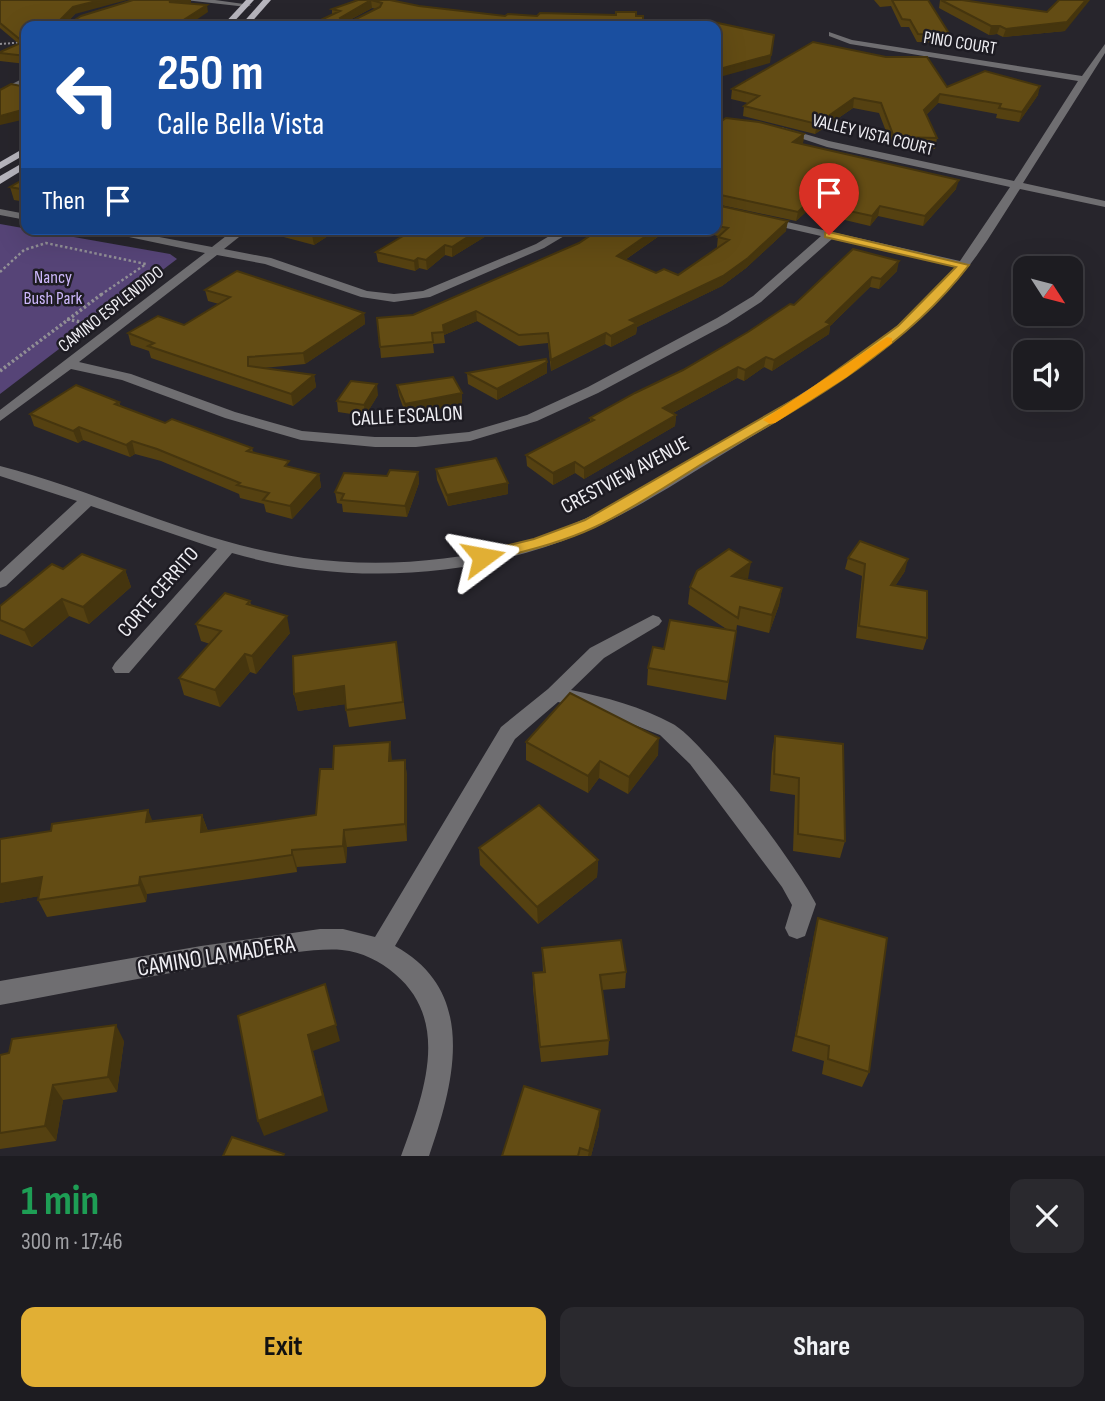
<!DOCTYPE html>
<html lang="en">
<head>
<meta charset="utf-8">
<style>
  :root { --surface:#1d1c21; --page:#2a292e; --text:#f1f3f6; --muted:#a0a1a5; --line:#3b3a3f; --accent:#e1af34 }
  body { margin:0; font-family:"Sofia Sans Condensed",sans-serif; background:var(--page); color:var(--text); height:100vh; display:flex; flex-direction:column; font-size:26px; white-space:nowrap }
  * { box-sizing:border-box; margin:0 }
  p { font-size:23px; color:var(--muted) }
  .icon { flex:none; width:38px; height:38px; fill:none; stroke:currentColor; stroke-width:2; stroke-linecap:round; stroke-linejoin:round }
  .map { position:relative; height:1156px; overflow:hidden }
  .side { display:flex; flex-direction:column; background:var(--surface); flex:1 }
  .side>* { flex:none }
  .top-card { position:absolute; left:21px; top:21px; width:700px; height:214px; border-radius:14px; box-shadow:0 7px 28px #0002,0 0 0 2px var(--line); background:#1a4fa0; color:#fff; overflow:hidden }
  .needle { width:46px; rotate:126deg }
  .fabs { position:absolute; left:1013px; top:256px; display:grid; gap:14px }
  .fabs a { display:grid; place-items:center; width:70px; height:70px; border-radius:14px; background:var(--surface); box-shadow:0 7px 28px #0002,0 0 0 2px var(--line); font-size:35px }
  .pin { position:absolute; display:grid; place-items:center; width:60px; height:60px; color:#fff; margin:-72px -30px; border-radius:50% 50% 50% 0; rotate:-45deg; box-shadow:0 0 7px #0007 }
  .pin .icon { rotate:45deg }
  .me { position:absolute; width:77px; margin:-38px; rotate:77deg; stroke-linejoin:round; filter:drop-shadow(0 0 5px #0008) }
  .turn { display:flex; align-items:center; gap:24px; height:147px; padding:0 21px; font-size:32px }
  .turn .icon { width:91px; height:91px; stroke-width:2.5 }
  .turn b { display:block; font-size:49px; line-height:60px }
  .then { display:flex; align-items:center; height:66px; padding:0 21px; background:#0003; gap:14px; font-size:26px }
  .round { display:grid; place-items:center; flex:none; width:74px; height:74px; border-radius:14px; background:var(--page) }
  .head { display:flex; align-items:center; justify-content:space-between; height:119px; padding:0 21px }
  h1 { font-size:42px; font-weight:700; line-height:52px; color:#1e9e55 }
  .button { display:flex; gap:14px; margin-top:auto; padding:14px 21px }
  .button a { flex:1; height:80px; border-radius:14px; background:var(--accent); color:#111; font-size:28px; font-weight:700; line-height:80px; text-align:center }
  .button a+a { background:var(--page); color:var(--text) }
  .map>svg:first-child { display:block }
  .green { fill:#564477 }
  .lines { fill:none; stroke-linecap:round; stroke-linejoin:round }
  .path-far2 { stroke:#918f95; stroke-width:2; stroke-dasharray:2 2; stroke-linecap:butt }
  .path-far1 { stroke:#918f95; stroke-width:2.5; stroke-dasharray:2.5 2.5; stroke-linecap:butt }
  .path { stroke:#918f95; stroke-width:3.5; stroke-dasharray:2.5 2.5; stroke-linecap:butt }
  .minor { fill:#6f6e71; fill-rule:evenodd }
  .major { fill:#b7b5bd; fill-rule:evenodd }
  .wall { fill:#554111; fill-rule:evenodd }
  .shaded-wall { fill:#45350e }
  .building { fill:#634c14; stroke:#45350e; stroke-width:2; fill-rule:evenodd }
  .route { fill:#e1af34; stroke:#927222; stroke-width:2 }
  .slow { fill:#f59e0b }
  .labels { text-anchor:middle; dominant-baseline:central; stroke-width:5; stroke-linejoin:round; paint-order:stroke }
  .far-street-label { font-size:18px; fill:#efeef3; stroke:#1e1c23 }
  .far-park-label { font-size:18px; fill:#cdb8fb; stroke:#1e1c23 }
  .street-label { font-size:21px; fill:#efeef3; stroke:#1e1c23 }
  .near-street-label { font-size:24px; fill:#efeef3; stroke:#1e1c23 }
</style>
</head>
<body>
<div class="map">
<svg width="1105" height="1156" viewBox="0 0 1105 1156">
  <rect width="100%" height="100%" fill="#27252c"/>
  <polygon class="green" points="0,224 170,254 177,259 0,394"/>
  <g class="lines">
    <polyline class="path-far2" points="0,44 26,42"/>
    <polyline class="path-far1" points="0,272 24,250 46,243 146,264 99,296"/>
    <g class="path">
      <polyline points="67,319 85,323 93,317 101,318"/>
      <polyline points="0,371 102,294"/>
    </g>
    <g class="minor">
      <polygon points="185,0 215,0 251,5 247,7"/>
      <path d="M829 32 852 40 1082 76 1105 44V53L1023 183 1105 201V207L1020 189C1001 218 983 250 960 277 899 351 814 399 733 448 683 478 634 512 580 534 472 579 345 586 232 553L129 673H115L112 668 115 663 217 549 91 506 6 586 0 588V572L77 501 0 476V466C102 492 199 544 304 558 372 567 444 563 510 546 586 526 652 484 719 444 803 393 892 344 956 267L832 239 761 302 727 324 598 393 537 421 470 441 416 447H375L301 440 225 418 122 380 71 369 0 421V410L205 253 91 229H117L212 247 235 229H249L224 249 271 258 367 291 394 294 423 291 536 244 561 229H576L544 248 430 297 394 302 361 297 265 264 217 255 79 362 131 374 235 412 302 431 375 437H416L469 432 527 415 588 387 717 318 753 296 821 236 716 212V206L960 261 1010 187 827 147 776 130 781 127 829 141 1014 181 1078 81 850 44 829 36Z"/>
      <polygon points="26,77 26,83 0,97 0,90"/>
      <polygon points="0,209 26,214 26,220 0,215"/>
      <path d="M653 615 659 617 662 621 659 625 604 658 571 690C605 697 642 707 673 724 704 741 799 869 816 904L805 936 797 939 789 936 785 928 792 905 782 887 690 764 660 735 599 711 558 702 515 739 395 946C479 992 454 1083 429 1156H401C423 1096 452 1022 395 974 380 961 362 952 342 950 310 947 254 960 220 965 147 976 73 992 0 1005V981L201 946 320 929H343L375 937 501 727 548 689 590 648Z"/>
    </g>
    <g class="major">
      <polygon points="246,0 254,0 230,26 222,26"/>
      <polygon points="263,0 271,0 248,26 240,26"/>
      <polygon points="26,147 26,154 0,169 0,162"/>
      <polygon points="26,161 26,168 0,184 0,176"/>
    </g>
  </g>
  <g class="wall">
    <polygon points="0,0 75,14 69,20 73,21 133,0 191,0 191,3 208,12 26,26 26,64 0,61 0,52 19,44 0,28"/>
    <path d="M358 0H390L419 6 505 16H636L308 26 332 15V9ZM372 8 376 9 352 21H348Z"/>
    <polygon points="874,0 928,0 950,35 948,43 917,42 909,27 901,27 891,6 880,7"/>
    <polygon points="940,0 1065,31 1003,37 997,34 989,35 939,8"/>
    <polygon points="947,87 1038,95 1019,122 996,118 997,114 938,103 926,115 937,138 935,149 892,147 879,113 853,108 815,134 743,116 744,106 748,103 731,99 732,89"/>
    <polygon points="716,125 804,134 803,143 802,144 956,189 923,226 878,216 870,226 807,211 796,221 716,204 786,231 746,268 722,286 637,327 636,334 611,347 605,344 551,371 548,343 519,346 477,321 444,335 445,343 433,344 434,353 381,358 380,347 413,315 579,243 600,229 669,229 625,260 656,273 678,275 719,247 717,247 718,236 687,229 716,229"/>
    <polygon points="26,178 26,202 14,200 10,187"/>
    <polygon points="275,229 339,229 314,245 276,235"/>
    <polygon points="415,229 518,229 507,237 491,233 452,257 445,255 427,270 419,268 415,271 378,262 376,252"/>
    <polygon points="853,249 897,271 879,289 870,287 830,326 829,334 772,371 764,367 744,381 737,378 673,413 676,415 675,426 584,479 575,473 553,485 527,466 526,455 590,423 590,418 683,370 794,305"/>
    <polygon points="205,290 364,313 365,324 305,364 263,368 314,375 316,387 293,406 151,358 149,351 131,345 128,333 184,325 219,304 208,301"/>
    <polygon points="547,362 547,373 497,400 468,384 467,373"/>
    <polygon points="397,385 462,393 462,404 406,415 399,396"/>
    <polygon points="378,395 365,416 338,412 337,401"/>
    <polygon points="119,402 121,407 165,423 252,448 253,452 290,467 319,474 321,487 292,519 266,512 264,504 240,498 239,494 161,461 135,454 130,457 83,440 78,443 34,426 30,414"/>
    <polygon points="436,469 508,483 508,494 448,506 437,480"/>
    <polygon points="418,472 419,483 407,517 343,512 342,504 337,503 335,492 387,476"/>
    <polygon points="848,558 905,571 895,586 927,638 923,650 856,638 862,576 845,569"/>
    <polygon points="63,569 125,570 131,587 89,624 69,616 32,647 0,634 0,606"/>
    <polygon points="748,580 782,588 779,605 769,633 737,625 726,700 647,685 648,668 664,649 728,630 688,604 690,587"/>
    <polygon points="250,601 251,605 290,633 256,674 250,672 220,707 184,695 179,678 210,644 201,641 196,624"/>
    <polygon points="396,642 406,719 349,727 345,704 298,711 294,694"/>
    <polygon points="775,736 845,841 840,858 793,851 795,795 770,791 772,753"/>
    <polygon points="526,742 658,755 628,794 599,778 588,793 526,760"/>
    <polygon points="405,760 407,777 407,841 347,847 346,863 297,867 297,872 147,894 146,902 47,917 38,900 39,896 0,903 0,839 51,831 148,810 152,822 202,815 208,831 316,815 333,769"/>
    <polygon points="479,848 598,860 597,877 538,924 480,865"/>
    <polygon points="818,918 869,1072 862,1087 822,1074 824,1061 792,1051 814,935"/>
    <polygon points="542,948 626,972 625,988 602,990 609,1040 608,1055 541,1062 533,989 533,973 543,972"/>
    <polygon points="124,1041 117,1092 63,1100 56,1141 0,1149 0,1055"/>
    <polygon points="599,1125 591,1156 502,1156"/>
  </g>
  <g class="shaded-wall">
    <polygon points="100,0 127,0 75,14 63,26 61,19 73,7"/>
    <polygon points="177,0 191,0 191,3 169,2"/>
    <polygon points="371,0 372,8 340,25 340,18"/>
    <polygon points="1086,0 1090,0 1065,31 1003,37 1006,29"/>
    <polygon points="207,5 208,12 187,26 174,26"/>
    <polygon points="991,26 1000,26 997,34 989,35"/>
    <polygon points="774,35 770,63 716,78 716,70"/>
    <polygon points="1040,86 1038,95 1019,122 1022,112"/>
    <polygon points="940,94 938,103 922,119 924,110"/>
    <polygon points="854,98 853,108 815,134 817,124"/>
    <polygon points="26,101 26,119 0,125 0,116"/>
    <polygon points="804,134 803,143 792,151 793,142"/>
    <polygon points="959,180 956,189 923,226 925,216"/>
    <polygon points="808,202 807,211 796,221 798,212"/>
    <polygon points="880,206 878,216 870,226 872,216"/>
    <polygon points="788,221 786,231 746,268 722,286 637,327 636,334 611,347 611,336 630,320"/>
    <polygon points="321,229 339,229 314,245 312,235"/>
    <polygon points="480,229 491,229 491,233 452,257 452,247"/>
    <polygon points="507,229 518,229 507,237"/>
    <polygon points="656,229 669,229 616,266 617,256"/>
    <polygon points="445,245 445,255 427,270 426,260"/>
    <polygon points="418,258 419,268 415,271 414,261"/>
    <polygon points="899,261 897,271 879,289 881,279"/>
    <polygon points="872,277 870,287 830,326 829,334 772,371 774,360 826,322"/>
    <polygon points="476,311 477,321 444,335 443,325"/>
    <polygon points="364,313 365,324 305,364 303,353"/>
    <polygon points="606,333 605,344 551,371 551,360"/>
    <polygon points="766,357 764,367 744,381 745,370"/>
    <polygon points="547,362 547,373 497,400 497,389"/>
    <polygon points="738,367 737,378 662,419 663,408"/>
    <polygon points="314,375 316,387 293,406 291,394"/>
    <polygon points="377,384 378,395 365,416 364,405"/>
    <polygon points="462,393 462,404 406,415 405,404"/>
    <polygon points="676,415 675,426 584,479 584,468"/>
    <polygon points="79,427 83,440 78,443 73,431"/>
    <polygon points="132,441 135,454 130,457 126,445"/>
    <polygon points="575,462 575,473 553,485 553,473"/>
    <polygon points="418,472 419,483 407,517 405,506"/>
    <polygon points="319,474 321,487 292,519 290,506"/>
    <polygon points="508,483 508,494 448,506 447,495"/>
    <polygon points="908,559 905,571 888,597 891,585"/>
    <polygon points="751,562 748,579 732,576"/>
    <polygon points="125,570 131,587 89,624 83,607"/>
    <polygon points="782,588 779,605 769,633 772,615"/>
    <polygon points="62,599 69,616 32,647 24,630"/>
    <polygon points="287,616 290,633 256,674 252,656"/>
    <polygon points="245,654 250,672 220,707 215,690"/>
    <polygon points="344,686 347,704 298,711 294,694"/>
    <polygon points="659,738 658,755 628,794 629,777"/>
    <polygon points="390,742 392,760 392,778 389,761"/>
    <polygon points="405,760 407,777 407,841 405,824"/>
    <polygon points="600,761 599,778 588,793 588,776"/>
    <polygon points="148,810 155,827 146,822"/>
    <polygon points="202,815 208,832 201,832"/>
    <polygon points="344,830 347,847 346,863 343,846"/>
    <polygon points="292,850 297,867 297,872 292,855"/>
    <polygon points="598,860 597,877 538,924 537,907"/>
    <polygon points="42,877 51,894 0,903 0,884"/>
    <polygon points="140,877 147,894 146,902 139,885"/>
    <polygon points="325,984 340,1041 313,1051 328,1111 264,1136 258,1121 308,1035"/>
    <polygon points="116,1025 124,1041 117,1092 108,1077"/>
    <polygon points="53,1085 63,1100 56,1141 45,1126"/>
    <polygon points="600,1110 599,1125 591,1156 588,1156 589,1151"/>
  </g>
  <g class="building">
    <polygon points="0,0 100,0 73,7 61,19 73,21 81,16 133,0 177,0 169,2 207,5 174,26 26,26 26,56 0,53 0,52 23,42 0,23"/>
    <path d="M358 0H390L419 6 505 16 508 14 537 16 540 13 616 15V12H636V16H643V26H308L340 11 332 9ZM371 0 382 3 380 7 352 21H342L340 18Z"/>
    <polygon points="892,0 928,0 950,35 918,34 910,20 902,19"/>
    <polygon points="941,0 962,0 1047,12 1059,0 1086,0 1067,22 1006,29 1000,26 991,26"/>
    <polygon points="704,20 774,35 771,55 716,70 716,26 703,26"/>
    <polygon points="813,42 886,57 927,57 947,87 985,71 1040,86 1022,112 999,108 1001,104 940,94 924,110 937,138 894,137 881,103 854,98 817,124 744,106 759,96 732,89"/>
    <polygon points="11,84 26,87 26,101 23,103 26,105 26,109 0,116 0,90"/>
    <polygon points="726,118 759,122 804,134 793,142 959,180 925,216 880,206 872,216 808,202 798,212 716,194 716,125"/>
    <polygon points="26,178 26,190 10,187"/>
    <polygon points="716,198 716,205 788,221 748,258 723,276 630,320 637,323 611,336 606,333 551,360 548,333 519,335 476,311 443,325 444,332 432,333 433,342 380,347 377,318 413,315 579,243 600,229 656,229 617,256 656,273 664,269 678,275 729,240 718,237 728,228 716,226"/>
    <polygon points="291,229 321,229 312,235"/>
    <polygon points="415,229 480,229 452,247 445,245 426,260 418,258 414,261 376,252"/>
    <polygon points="853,249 899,261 881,279 872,277 826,322 831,324 774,360 766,357 745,370 738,367 663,408 676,415 584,468 575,462 553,473 526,455 594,420 590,418 635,393 683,370 748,332 790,304 794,305"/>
    <polygon points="237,271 364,313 303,353 248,357 248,366 314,375 291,394 148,346 154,343 128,333 158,316 184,325 230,297 205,290"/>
    <polygon points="546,359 547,362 497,389 467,373"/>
    <polygon points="453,377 462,393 405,404 397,385"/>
    <polygon points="351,381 377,384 364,405 337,401"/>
    <polygon points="76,385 119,402 115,404 165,423 172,419 252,448 247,451 289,461 285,466 319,474 290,506 263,500 269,493 237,485 240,483 157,449 132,441 126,445 79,427 73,431 30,414"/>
    <polygon points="496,458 508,483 447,495 436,469"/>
    <polygon points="390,470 418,472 405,506 341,500 344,494 335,492 344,473 387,476"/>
    <polygon points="860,541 908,559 891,585 927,591 927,638 859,626 865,564 848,558"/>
    <polygon points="729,549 751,562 732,576 782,588 772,615 740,607 738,618 690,587 697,571"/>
    <polygon points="82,554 125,570 83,607 62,599 24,630 0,620 0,606 52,564 63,569"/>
    <polygon points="225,593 250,601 247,604 287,616 252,656 245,654 215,690 179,678 221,631 196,624"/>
    <polygon points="670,620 736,631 728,682 648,668 653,647 664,649"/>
    <polygon points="396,642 403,702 346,710 344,686 294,694 293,656"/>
    <polygon points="570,693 659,738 629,777 600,761 588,776 526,742"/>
    <polygon points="775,736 843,744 845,841 798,834 799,778 774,774"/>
    <polygon points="390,742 389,761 405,760 405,824 344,830 343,846 292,850 292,855 140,877 139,885 38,900 42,877 0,884 0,839 51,831 52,824 148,810 146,822 202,815 201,832 316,815 320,769 333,769 334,746"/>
    <polygon points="539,805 598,860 537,907 479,848"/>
    <polygon points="818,918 887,938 869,1072 828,1059 829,1046 796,1036"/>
    <polygon points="621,940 626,972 600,975 609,1040 540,1047 533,973 545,972 542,948"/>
    <polygon points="325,984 336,1025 308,1035 323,1096 258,1121 238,1016"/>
    <polygon points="116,1025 108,1077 53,1085 45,1126 0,1133 0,1055 9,1053 12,1039"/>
    <polygon points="524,1086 600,1110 589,1151 580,1148 578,1156 502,1156"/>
    <polygon points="232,1137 284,1154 283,1156 223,1156"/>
  </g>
  <path class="route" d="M829 232 969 265C902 353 799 408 705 462 669 484 633 509 595 527 559 544 521 552 483 562L477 560 475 557 477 553 534 539 585 520 807 392 898 326 956 267 825 237V233Z"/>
  <polygon class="slow" points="887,337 892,338 892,343 847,377 775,423 770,424 763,420"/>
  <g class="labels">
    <g class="far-street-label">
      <text transform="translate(960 43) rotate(9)">PINO COURT</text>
      <text transform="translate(873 135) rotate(14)">VALLEY VISTA COURT</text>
      <text transform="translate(111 309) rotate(-38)">CAMINO ESPLENDIDO</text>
    </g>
    <g class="far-park-label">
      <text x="53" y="277">Nancy<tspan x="53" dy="21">Bush Park</tspan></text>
    </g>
    <g class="street-label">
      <text transform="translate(407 416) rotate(-3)">CALLE ESCALON</text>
      <text transform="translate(625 475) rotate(-28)">CRESTVIEW AVENUE</text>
      <text transform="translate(158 592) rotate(-49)">CORTE CERRITO</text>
    </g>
    <g class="near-street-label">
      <text transform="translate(216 956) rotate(-9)">CAMINO LA MADERA</text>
    </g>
  </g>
</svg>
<div class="fabs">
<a><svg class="needle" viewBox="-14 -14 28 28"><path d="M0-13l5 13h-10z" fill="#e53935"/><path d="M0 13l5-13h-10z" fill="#a0a1a5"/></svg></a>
<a><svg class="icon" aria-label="sound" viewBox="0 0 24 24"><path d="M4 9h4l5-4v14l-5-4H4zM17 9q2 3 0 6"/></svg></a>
</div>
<div class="pin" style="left:829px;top:235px;background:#d93025"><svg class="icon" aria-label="arrive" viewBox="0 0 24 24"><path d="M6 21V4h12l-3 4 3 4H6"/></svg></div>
<svg class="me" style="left:483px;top:557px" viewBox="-20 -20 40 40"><path d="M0-17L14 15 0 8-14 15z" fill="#e1af34" stroke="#fff" stroke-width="4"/></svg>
<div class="top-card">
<div class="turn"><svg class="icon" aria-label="left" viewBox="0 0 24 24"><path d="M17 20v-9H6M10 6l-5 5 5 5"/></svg><div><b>250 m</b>Calle Bella Vista</div></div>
<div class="then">Then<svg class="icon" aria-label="arrive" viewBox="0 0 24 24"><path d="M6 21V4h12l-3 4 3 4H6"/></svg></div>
</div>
</div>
<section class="side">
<div class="head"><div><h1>1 min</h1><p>300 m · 17:46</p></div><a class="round"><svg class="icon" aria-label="close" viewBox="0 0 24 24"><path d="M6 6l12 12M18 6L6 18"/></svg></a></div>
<div class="button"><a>Exit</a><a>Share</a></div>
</section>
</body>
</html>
